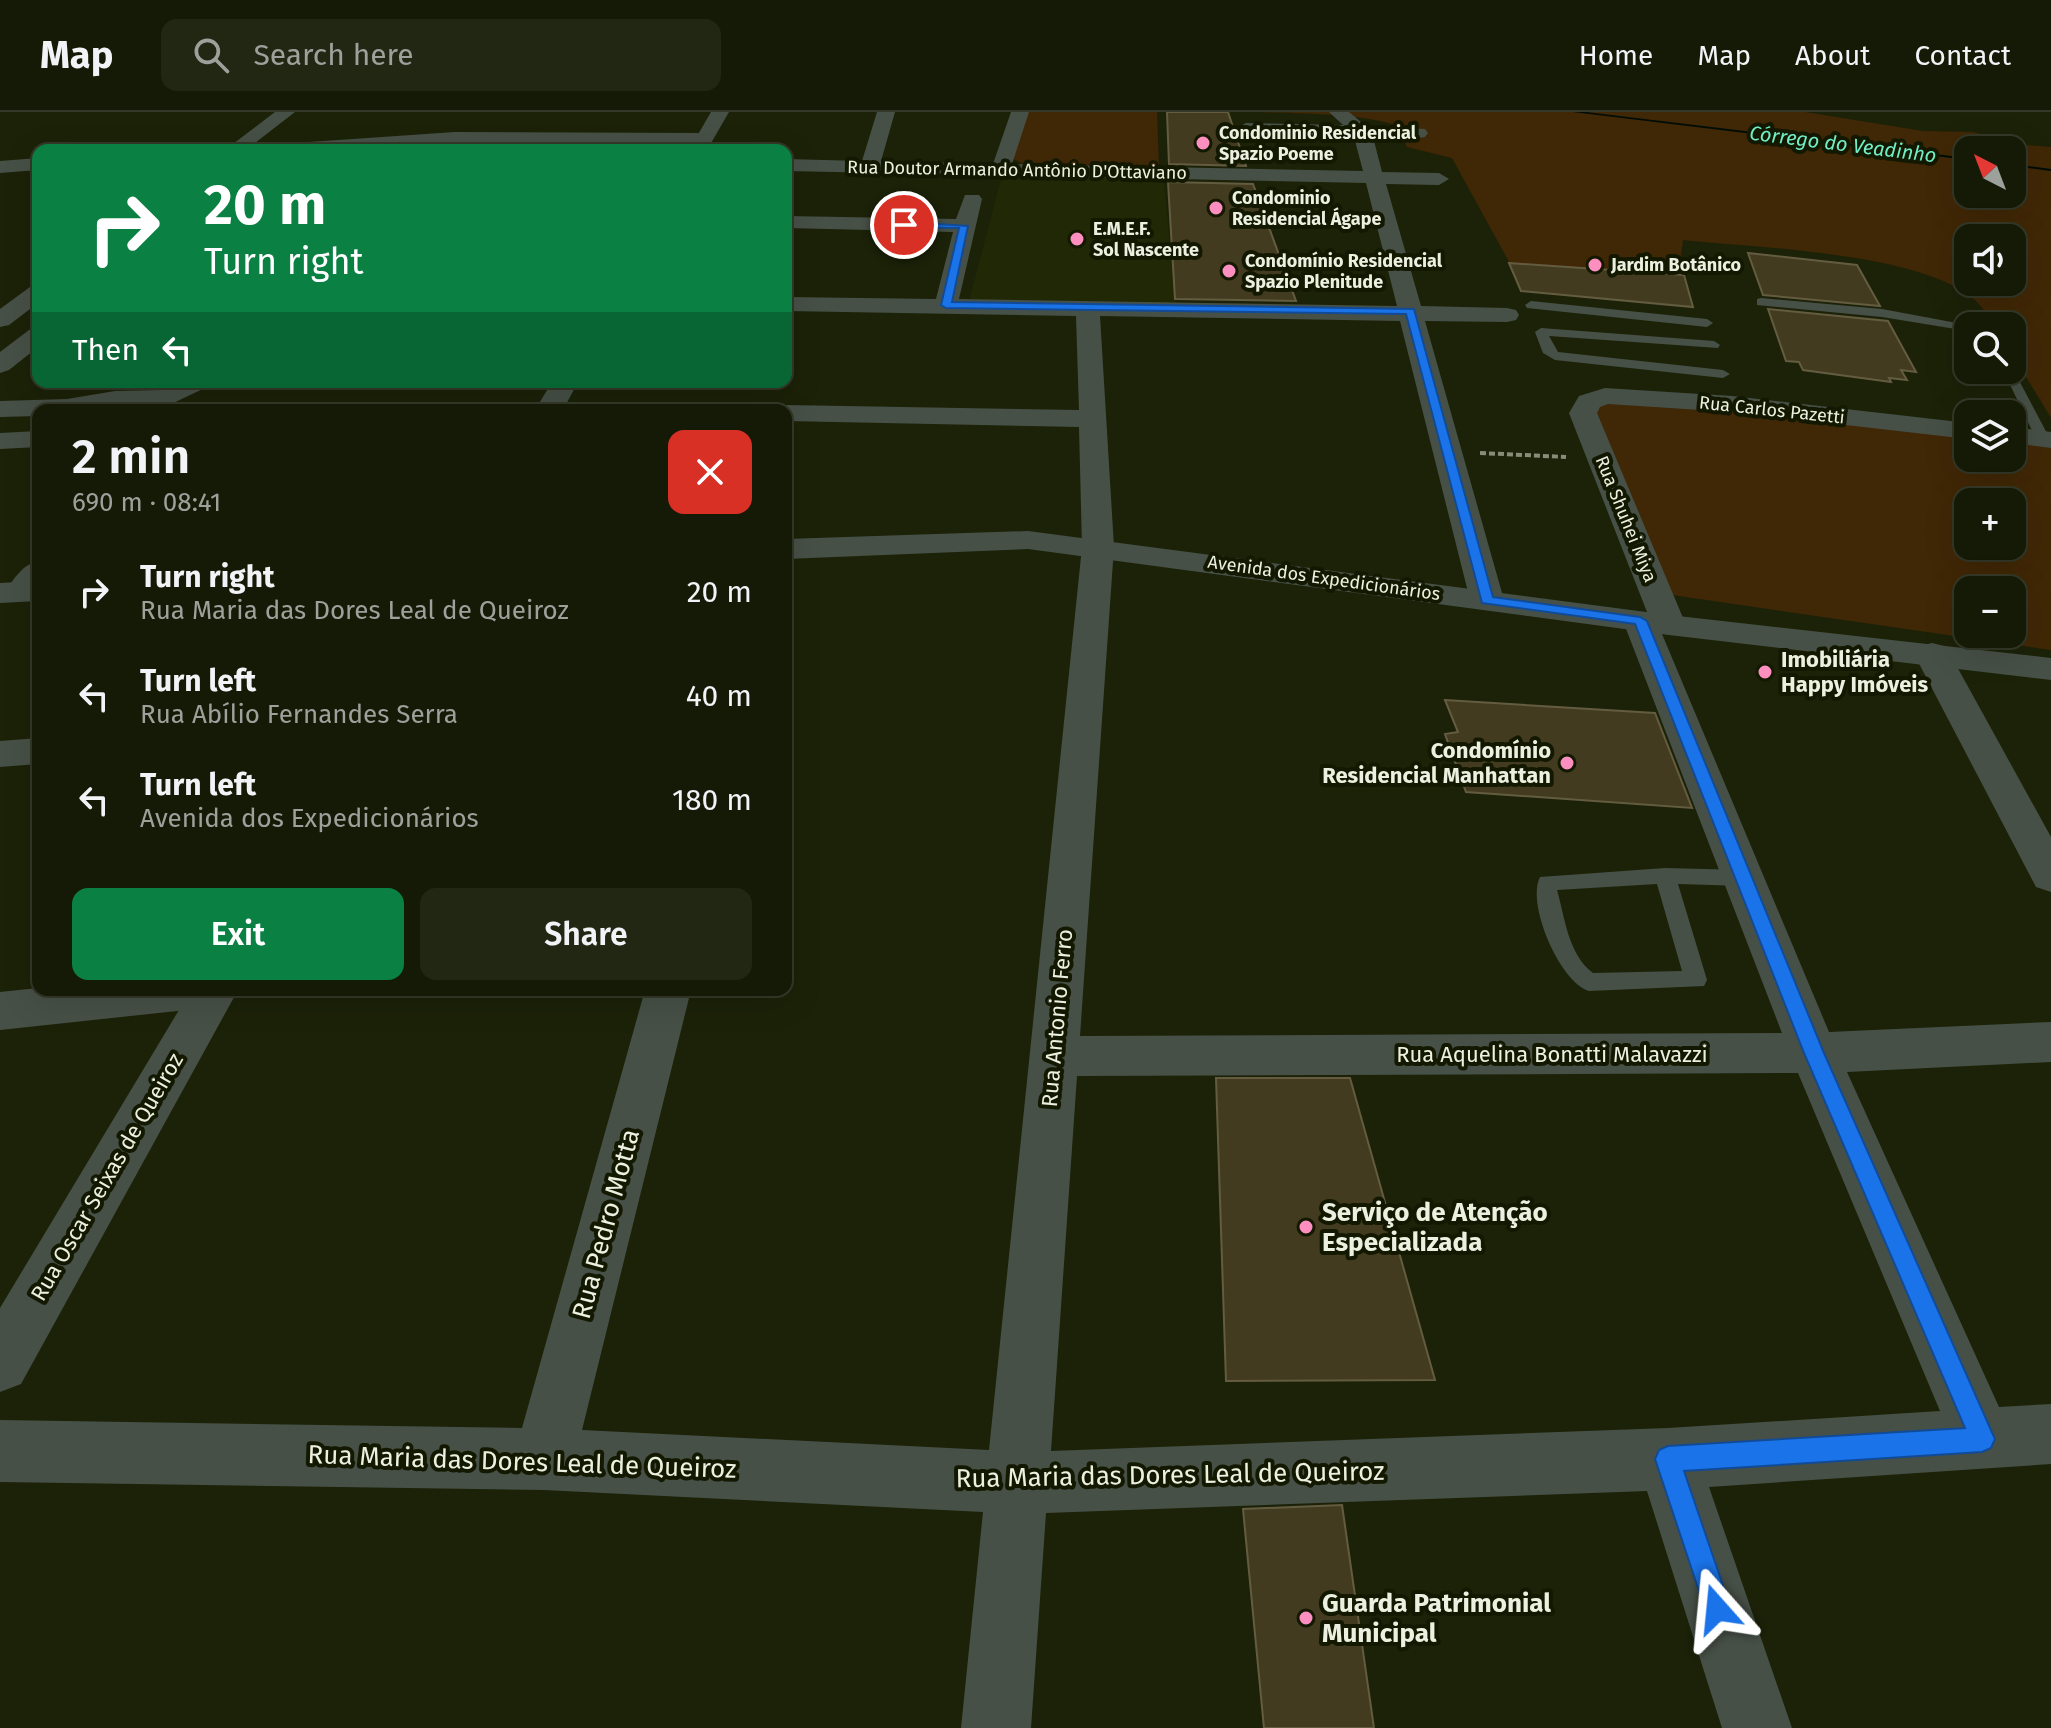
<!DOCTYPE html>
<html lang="en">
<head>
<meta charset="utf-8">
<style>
  :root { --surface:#151a06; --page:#222714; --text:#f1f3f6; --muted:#9da19b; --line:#343828; --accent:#0b8043 }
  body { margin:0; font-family:"Fira Sans",sans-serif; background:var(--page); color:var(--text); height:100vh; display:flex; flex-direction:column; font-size:30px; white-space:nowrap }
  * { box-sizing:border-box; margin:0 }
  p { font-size:26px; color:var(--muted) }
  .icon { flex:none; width:44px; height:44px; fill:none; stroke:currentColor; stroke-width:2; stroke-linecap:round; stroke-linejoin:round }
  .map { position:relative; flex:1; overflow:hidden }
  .panel { position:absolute; left:32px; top:292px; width:760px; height:592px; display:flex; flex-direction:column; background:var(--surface); border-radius:16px; box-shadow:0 8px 32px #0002,0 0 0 2px var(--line) }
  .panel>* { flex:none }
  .top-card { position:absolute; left:32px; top:32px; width:760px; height:244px; border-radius:16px; box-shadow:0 8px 32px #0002,0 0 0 2px var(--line); background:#0b8043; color:#fff; overflow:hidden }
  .needle { width:52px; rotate:318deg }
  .buttons { position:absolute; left:1954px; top:24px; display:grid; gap:16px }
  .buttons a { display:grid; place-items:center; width:72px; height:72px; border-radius:16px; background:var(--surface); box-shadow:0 8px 32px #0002,0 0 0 2px var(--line); font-size:40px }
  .pin { position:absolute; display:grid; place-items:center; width:68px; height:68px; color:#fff; margin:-34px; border:4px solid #fff; border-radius:50%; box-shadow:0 2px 8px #0007 }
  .me { position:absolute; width:88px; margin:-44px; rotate:342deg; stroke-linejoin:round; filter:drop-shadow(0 0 6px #0008) }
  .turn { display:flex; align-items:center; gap:28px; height:168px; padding:0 40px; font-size:36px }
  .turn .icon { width:104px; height:104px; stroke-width:2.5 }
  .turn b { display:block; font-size:56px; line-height:68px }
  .then { display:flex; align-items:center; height:76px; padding:0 40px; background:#0003; gap:16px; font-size:30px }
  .round { display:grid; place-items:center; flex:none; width:84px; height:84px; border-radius:16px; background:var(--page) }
  .headline { display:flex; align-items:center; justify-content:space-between; height:136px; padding:0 40px }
  h1 { font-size:48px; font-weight:600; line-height:60px }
  .primary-button { display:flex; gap:16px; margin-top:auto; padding:16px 40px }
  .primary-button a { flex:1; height:92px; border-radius:16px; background:var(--accent); color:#fff; font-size:32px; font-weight:600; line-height:92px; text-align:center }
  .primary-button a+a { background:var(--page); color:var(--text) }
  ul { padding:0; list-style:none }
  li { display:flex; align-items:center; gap:24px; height:104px; padding:0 40px }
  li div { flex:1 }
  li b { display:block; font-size:30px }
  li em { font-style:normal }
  header { display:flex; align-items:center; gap:48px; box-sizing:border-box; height:112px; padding:0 40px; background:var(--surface); border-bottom:2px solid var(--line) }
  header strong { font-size:38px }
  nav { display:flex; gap:44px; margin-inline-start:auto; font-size:28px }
  .search { width:560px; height:72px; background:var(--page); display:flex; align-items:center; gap:20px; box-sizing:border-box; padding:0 28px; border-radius:16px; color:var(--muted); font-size:30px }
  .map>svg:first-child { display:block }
  .built { fill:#212806 }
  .green { fill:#402706; fill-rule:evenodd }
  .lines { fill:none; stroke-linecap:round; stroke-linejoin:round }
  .stream { fill:#000c06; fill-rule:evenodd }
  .building { fill:#423b20; stroke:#645c40; stroke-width:2 }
  .path { stroke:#888d79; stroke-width:4; stroke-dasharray:6 3; stroke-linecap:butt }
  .service { fill:#475047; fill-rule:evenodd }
  .minor { fill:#475047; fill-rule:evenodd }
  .tertiary { fill:#475047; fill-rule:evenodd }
  .route { fill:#1a73e8; stroke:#114b97; stroke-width:2 }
  .poi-dot { fill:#fd8ec0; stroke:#131801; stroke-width:3 }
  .labels { text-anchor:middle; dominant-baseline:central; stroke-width:8; stroke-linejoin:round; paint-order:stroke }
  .far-poi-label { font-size:18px; font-weight:bold; fill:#ecf0e0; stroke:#131801; text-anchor:start }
  .far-street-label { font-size:18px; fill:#ecf0e0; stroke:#131801 }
  .far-water-label { font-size:20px; font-style:italic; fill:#71eec7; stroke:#131801 }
  .poi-label { font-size:22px; font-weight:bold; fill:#ecf0e0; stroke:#131801; text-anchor:start }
  .street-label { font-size:22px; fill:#ecf0e0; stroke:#131801 }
  .near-poi-label { font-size:26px; font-weight:bold; fill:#ecf0e0; stroke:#131801; text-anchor:start }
  .near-street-label { font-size:26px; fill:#ecf0e0; stroke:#131801 }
</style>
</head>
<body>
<header>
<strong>Map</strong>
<div class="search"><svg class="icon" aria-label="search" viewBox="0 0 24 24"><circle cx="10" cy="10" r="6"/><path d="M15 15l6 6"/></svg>Search here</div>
<nav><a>Home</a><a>Map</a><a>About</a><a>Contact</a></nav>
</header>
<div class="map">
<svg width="2051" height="1616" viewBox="0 0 2051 1616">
  <rect width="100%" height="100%" fill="#1c2208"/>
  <polygon class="built" points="1163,63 1176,191 969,189 1002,64"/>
  <g class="green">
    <polygon points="1024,0 1157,0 1159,55 1024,52 1013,47"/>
    <path d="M1243 0H1805L1923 19 1973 20 2027 33 2051 35V306L2012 242V214H1995C1987 201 1979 190 1967 182 1907 140 1758 136 1683 128L1677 175 1519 168 1452 46 1407 35 1403 27 1408 18C1374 0 1286 1 1243 0ZM1968 38H2012V82H1968ZM1968 126H2012V170H1968Z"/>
    <path d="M1610 286 1968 321V346H2012V325L2051 329V538L1672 483 1593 304 1596 293ZM1968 390H2012V434H1968ZM1968 478H2012V522H1968Z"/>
  </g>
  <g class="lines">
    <g class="stream">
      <polygon points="1573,0 1586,0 1968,46 1968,48"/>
      <polygon points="2012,52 2051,57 2051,59 2012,54"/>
    </g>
  </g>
  <g class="building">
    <polygon points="1167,0 1228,0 1246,54 1169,52"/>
    <polygon points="1168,70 1253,72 1296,189 1175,187"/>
    <polygon points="1748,141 1857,153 1880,194 1763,183"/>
    <polygon points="1509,151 1684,163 1693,195 1521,179"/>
    <polygon points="1768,197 1888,209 1916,260 1901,258 1907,268 1889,266 1891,270 1803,258 1799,250 1786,249"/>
    <polygon points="1445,588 1655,601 1692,696 1466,680 1445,622 1458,620"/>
    <polygon points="1216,966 1350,966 1435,1268 1226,1269"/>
    <polygon points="1342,1393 1374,1616 1264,1616 1243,1397"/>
  </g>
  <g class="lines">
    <polyline class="path" points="1480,341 1566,345"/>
    <g class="service">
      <polygon points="1761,186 1882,197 1973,214 1968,214 1968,219 1882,205 1757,193 1757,187"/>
      <polygon points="1531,189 1707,207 1713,211 1707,215 1527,196 1525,193"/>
      <polygon points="1541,216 1714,229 1720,233 1718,236 1549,224 1558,240 1723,258 1730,262 1723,266 1555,248 1543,241 1535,220"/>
      <polygon points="2012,255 2050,327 2048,330 2043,331 2036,327 2003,258 2012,258"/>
      <path d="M1665 756 1744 758 1752 760 1755 766 1752 772 1744 774 1678 772 1707 868 1704 874 1589 879C1560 870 1526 792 1540 765ZM1657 772 1682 859 1593 861C1568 842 1565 806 1557 778Z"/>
    </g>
    <g class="minor">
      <polygon points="275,0 295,0 251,34 455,20 704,21 713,27 704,33 455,32 350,38 249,38 251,34 246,38 225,38"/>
      <path d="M877 0H895L881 49 993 52 1011 0H1029L1012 52 1363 59 1354 25 1246 21 1237 16 1246 11 1343 13 1329 0H1349L1366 14 1425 17 1428 21 1425 25 1419 26 1373 25 1382 60 1439 61 1449 67 1439 73 1386 72 1421 194 1507 196 1516 198 1519 203 1516 208 1507 210 1425 209 1504 488 1499 495 1487 498 1475 495 1470 488 1400 209 1100 204 1114 435 1080 924 1782 921 1623 509 1628 502 1647 500 1569 301 1579 284 1605 276 1732 284 1968 311V327L1732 300 1608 292 1600 295 1597 301 1686 513 1681 520 1662 522 1829 920 2051 910V950L1847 960 1999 1295 2051 1292V1352L1709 1375 1792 1616H1722L1647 1379 1046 1401 1031 1616H961L983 1400 544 1378 0 1370V1308L522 1316 645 878H691L582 1318 989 1338 1082 435 1079 315 786 309V298H774L786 293 1079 298 1076 204 786 199V185L936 187 953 120 786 116V104L956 107 965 83H979L982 87 959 187 1397 194 1366 71 786 59V47L862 49ZM1798 961 1940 1299 1668 1316 1051 1339 1077 964Z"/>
      <polygon points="38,46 38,58 0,61 0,49"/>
      <polygon points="38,173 38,191 9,213 0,215 0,197 30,175"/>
      <polygon points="38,216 38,235 9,258 0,261 0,240 29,218"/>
      <polygon points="176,270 209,270 205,276 167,294 38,298 38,304 0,305 0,289 67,287 115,279 162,278"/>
      <polygon points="516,290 653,290 663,292 667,298 502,298 506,292"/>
      <polygon points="2012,315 2051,320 2051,336 2012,331"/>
      <polygon points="38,319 38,335 0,337 0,321"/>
      <path d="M38 449C38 474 43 494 10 486L5 479C15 466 22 453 38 449Z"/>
      <polygon points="1932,531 1944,534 1950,542 2051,725 2051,780 2036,775 1914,542 1920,534"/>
      <polygon points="38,626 38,652 0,655 0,629"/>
      <polygon points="38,876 38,878 228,878 221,891 205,896 0,918 0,880"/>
    </g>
    <g class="tertiary">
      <polygon points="711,0 729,0 707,38 689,38"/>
      <polygon points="552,270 578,270 563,298 535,298"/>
      <polygon points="1028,419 1669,503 2051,546 2051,568 1669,523 1028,437 786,447 786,427"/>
      <polygon points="38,469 38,489 0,491 0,471"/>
      <polygon points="191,878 238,878 21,1272 0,1280 0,1196"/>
    </g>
  </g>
  <polygon class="route" points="904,110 968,114 952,190 1414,197 1493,485 1640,505 1647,509 1824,941 1991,1318 1995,1327 1991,1336 1982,1340 1684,1359 1731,1497 1727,1506 1717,1510 1708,1506 1655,1347 1659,1338 1668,1334 1965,1316 1804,941 1635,512 1482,491 1406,202 946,196 941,193 959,116 901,115"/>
  <g class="poi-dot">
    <circle cx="1203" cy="31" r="8"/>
    <circle cx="1216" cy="96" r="8"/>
    <circle cx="1077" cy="127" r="8"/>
    <circle cx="1595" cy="153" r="8"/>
    <circle cx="1229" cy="159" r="8"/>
    <circle cx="1765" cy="560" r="8"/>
    <circle cx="1567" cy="651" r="8"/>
    <circle cx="1306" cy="1115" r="8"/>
    <circle cx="1306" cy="1506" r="8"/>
  </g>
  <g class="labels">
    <g class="far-poi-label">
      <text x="1219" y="21">Condominio Residencial<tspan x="1219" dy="21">Spazio Poeme</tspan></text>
      <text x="1232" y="86">Condominio<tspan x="1232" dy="21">Residencial Ágape</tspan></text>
      <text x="1093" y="117">E.M.E.F.<tspan x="1093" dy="21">Sol Nascente</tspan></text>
      <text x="1245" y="149">Condomínio Residencial<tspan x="1245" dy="21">Spazio Plenitude</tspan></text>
      <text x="1611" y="153">Jardim Botânico</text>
    </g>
    <g class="far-street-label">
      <text transform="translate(1017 58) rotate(1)">Rua Doutor Armando Antônio D'Ottaviano</text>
      <text transform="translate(1772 298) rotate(6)">Rua Carlos Pazetti</text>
      <text transform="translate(1626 407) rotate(68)">Rua Shuhei Miya</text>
      <text transform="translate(1324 466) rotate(8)">Avenida dos Expedicionários</text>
    </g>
    <g class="far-water-label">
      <text transform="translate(1843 32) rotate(7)">Córrego do Veadinho</text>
    </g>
    <g class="poi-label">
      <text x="1781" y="547">Imobiliária<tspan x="1781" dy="25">Happy Imóveis</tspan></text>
      <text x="1551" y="638" text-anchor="end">Condomínio<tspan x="1551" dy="25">Residencial Manhattan</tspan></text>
    </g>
    <g class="street-label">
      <text transform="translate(1057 906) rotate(-85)">Rua Antonio Ferro</text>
      <text x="1552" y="942">Rua Aquelina Bonatti Malavazzi</text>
      <text transform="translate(107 1065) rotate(-60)">Rua Oscar Seixas de Queiroz</text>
    </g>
    <g class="near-poi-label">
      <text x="1322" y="1100">Serviço de Atenção<tspan x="1322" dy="30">Especializada</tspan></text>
      <text x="1322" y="1491">Guarda Patrimonial<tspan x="1322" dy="30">Municipal</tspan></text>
    </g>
    <g class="near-street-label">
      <text transform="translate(606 1112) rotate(-75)">Rua Pedro Motta</text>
      <text transform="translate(522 1350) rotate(2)">Rua Maria das Dores Leal de Queiroz</text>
      <text transform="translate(1170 1363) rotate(-1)">Rua Maria das Dores Leal de Queiroz</text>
    </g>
  </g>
</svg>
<div class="buttons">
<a><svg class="needle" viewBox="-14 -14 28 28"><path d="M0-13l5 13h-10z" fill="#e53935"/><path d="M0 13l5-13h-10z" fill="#9da19b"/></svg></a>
<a><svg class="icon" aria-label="sound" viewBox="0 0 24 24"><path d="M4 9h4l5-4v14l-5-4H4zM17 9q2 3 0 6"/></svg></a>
<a><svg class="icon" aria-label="search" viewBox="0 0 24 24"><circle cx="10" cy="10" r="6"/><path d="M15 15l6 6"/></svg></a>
<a><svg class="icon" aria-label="layers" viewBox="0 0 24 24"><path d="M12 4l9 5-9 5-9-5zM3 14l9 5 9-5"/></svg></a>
<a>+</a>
<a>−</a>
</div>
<div class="pin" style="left:904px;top:113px;background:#d93025"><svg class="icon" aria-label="arrive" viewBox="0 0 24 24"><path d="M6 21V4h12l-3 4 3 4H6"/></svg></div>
<svg class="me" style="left:1717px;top:1497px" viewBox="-20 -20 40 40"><path d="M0-17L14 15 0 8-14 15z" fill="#1a73e8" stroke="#fff" stroke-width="4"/></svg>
<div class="top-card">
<div class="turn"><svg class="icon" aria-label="right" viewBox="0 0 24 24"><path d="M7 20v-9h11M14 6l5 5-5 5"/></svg><div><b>20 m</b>Turn right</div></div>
<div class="then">Then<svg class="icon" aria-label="left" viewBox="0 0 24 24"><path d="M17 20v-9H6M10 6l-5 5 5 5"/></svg></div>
</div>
<section class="panel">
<div class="headline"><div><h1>2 min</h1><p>690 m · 08:41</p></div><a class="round" style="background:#d93025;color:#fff"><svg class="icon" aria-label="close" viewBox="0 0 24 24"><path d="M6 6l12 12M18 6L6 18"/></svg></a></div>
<ul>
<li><svg class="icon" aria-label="right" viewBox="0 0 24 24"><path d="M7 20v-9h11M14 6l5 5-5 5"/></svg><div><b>Turn right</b><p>Rua Maria das Dores Leal de Queiroz</p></div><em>20 m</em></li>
<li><svg class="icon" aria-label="left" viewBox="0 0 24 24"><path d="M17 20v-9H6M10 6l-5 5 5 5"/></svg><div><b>Turn left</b><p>Rua Abílio Fernandes Serra</p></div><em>40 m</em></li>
<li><svg class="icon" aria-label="left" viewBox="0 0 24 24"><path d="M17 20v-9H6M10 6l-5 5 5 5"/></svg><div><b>Turn left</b><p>Avenida dos Expedicionários</p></div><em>180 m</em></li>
</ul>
<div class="primary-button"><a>Exit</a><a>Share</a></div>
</section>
</div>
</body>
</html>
